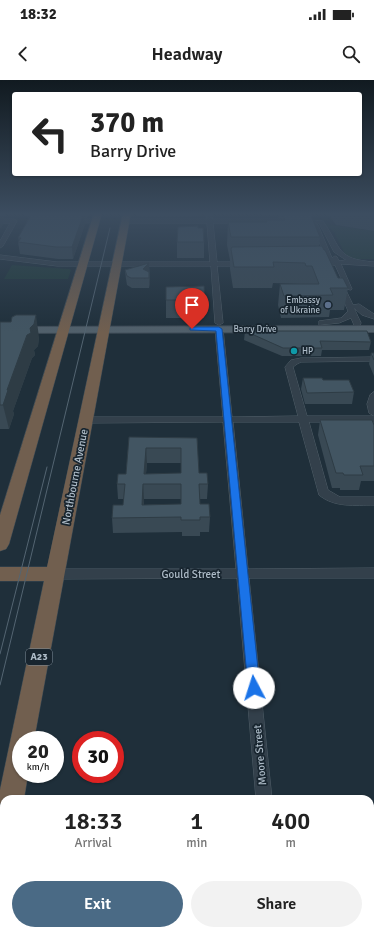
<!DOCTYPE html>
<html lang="en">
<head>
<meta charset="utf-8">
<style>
  :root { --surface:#fff; --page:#f2f2f2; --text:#222; --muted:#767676; --accent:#4a6a85 }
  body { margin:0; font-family:Signika,sans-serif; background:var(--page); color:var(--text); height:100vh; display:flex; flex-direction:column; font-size:15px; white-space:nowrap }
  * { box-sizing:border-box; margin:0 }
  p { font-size:13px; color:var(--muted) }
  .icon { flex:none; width:22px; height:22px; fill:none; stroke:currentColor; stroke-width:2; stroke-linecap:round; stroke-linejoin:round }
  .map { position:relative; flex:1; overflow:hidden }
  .side { position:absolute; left:0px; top:715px; width:374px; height:140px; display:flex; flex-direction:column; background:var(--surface); border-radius:12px 12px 0 0; box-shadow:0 1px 3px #0004 }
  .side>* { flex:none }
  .guide { position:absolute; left:12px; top:12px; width:350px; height:84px; border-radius:4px; box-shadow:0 1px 3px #0004; background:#fff; color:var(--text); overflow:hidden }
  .speed { position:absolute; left:12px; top:651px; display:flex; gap:8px; font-size:20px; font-weight:700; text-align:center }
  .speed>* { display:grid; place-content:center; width:52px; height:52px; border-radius:50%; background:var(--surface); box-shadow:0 1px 3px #0004; line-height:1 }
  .speed small { font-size:10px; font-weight:400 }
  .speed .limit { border:6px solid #d22; background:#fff; color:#111 }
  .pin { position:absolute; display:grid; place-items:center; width:34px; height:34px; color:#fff; margin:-41px -17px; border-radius:50% 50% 50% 0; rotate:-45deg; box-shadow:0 0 4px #0007 }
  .pin .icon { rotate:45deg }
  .me { position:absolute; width:44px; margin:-22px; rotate:355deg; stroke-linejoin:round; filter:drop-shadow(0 0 3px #0008) }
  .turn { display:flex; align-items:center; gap:14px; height:84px; padding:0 12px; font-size:18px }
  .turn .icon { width:52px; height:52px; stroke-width:2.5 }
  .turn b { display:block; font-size:28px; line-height:34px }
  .eta { display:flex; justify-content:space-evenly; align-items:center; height:68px; text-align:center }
  .eta b { font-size:24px; font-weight:600; line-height:28px }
  .button { display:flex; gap:8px; margin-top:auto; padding:8px 12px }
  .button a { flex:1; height:46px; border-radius:24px; background:var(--accent); color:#fff; font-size:16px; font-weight:600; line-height:46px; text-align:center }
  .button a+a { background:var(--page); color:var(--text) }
  .status { display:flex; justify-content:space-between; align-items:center; height:28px; padding:0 20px; background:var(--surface); direction:ltr }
  .status svg { height:11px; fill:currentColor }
  header { display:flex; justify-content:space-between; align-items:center; height:52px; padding:0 12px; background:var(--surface); font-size:18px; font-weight:600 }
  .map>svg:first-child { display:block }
  .green { fill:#213b3a }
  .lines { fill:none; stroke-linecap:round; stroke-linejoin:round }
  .minor-casing { stroke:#505e68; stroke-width:1 }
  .major-casing { stroke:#3f4c57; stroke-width:2 }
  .highway-casing { stroke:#3d4b55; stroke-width:1 }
  .minor { fill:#33404b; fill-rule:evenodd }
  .major { fill:#51606b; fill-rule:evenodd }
  .highway { fill:#715f4f; fill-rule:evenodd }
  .tram { stroke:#546572; stroke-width:1 }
  .wall { fill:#394954; fill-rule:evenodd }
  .shaded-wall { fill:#2e3c45 }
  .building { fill:#425562; stroke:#2e3c45; fill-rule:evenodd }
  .route { fill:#1a73e8; stroke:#114b97 }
  .service-dot { fill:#5c6f8a; stroke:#18252f; stroke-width:1.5 }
  .culture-dot { fill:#0f9aa8; stroke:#18252f; stroke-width:1.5 }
  .labels { text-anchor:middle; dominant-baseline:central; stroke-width:3.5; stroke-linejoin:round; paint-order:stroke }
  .far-poi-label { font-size:9px; fill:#adbbc7; stroke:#18252f; text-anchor:end }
  .far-street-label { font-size:9px; fill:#adbbc7; stroke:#18252f }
  .shield { fill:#18252f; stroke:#808e99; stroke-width:1 }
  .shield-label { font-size:10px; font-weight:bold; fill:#adbbc7 }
  .street-label { font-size:11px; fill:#adbbc7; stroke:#18252f }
</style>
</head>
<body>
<div class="status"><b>18:32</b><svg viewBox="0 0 49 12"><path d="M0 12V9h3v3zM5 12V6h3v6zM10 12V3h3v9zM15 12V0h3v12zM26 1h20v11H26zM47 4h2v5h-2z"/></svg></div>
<header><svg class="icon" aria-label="back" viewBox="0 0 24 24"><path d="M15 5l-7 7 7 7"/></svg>Headway<svg class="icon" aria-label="search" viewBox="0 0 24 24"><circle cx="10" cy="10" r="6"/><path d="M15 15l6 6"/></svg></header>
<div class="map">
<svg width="374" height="855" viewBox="0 0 374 855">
  <rect width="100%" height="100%" fill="#1f2f3a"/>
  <g class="green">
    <polygon points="325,144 374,151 374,179 357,179 346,176 334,152"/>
    <polygon points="12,185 69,189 71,190 68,199 4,199"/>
  </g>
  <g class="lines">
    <g class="minor-casing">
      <g id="minor">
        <polygon points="206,133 212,133 212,139 280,139 283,141 280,143 213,143 217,182 245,182 248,184 245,186 217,186 223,243 219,245 215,243 211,186 57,186 0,179 0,175 57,182 210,182 207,143 125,143 122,141 125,139 207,139"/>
        <polygon points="0,139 14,139 17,141 3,166 0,168 0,161 10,143 0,143"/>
        <polygon points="96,139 99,141 98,142 71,144 68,142 71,140"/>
        <path d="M299 139 323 141C342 169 336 179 374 182V186L341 184 352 209 351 210 346 209 335 185H314V183L327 181 312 145 315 143 318 145 332 178 335 176 337 177 339 181 346 180 334 172 319 143 297 142 296 141Z"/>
        <polygon points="340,202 343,204 353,225 359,224 374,234 374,239 362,235 354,228 361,243 360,245 354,245 351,238 339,243 319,245 319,241 341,238 348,231 337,204"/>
        <path d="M216 247H222L223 249 232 337 298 336 285 287 291 280 301 278 374 277V281L301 282 297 284 293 287 307 336H374V342H309L328 410 340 417H374V425C355 425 335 428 319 415L299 342H233L248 489 374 488V498H249L272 719H256L237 498 55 499 51 497 49 494 51 491 55 489H236L223 342 86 343 81 340 86 337H223L215 249Z"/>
        <polygon points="374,312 374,336 369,333 367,324 370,315"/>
        <rect x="267" y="851" width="20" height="4"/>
      </g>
    </g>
    <g class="major-casing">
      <polygon id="major" points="374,246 374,252 0,253 0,247"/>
    </g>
    <g class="highway-casing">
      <g id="highway">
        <polygon points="94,133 102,133 9,464 6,469 0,471 0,435"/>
        <polygon points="123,133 131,133 34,660 21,660 21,694 28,694 24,719 4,719 4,729 0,723 0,710 44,501 0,501 0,487 47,487"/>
        <polygon points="4,741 4,787 0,789 0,742"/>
      </g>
    </g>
    <use href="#minor" class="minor"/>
    <use href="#major" class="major"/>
    <use href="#highway" class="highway"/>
    <g class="tram">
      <polyline points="0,574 47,387"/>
      <polyline points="0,605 110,148"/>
    </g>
  </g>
  <g class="wall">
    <polygon points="24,133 89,133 87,138 85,138 85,144 73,179 58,179 20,174 18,162 19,161 18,158 29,138 24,135"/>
    <polygon points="136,133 200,133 200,135 194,137 140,137 136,135"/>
    <rect x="262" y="133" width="17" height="2"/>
    <polygon points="279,133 310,133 320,157 319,166 338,198 348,208 344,230 330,230 329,237 281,238 278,225 280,204 300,204 273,203 272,208 233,208 230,189 230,180 227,165 228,142 266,142 266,140 278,140"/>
    <polygon points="328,133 374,133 374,151 336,145"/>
    <polygon points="198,148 204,162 204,178 177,178 177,162"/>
    <polygon points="149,183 150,202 149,208 132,208 127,205 126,199 125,190"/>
    <polygon points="166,220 205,220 204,238 166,238"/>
    <polygon points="0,242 39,257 38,266 34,270 35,275 32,278 13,331 14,334 9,349 0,349"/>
    <polygon points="245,251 371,262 369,270 322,270 321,276 282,276 244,260"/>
    <polygon points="371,273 374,273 374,296 369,284"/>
    <polygon points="303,298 323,300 354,312 352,324 305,324 301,309"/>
    <polygon points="320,340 374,345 374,401 361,401 359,410 340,410 340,408 332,408 318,355"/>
    <path d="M129 357 197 358 199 393 208 404 207 419H200V424L210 437 209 452H200V456H182V452L113 453 112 438 123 425 124 419H118L117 404 126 394ZM147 383H181V393L146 394ZM144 419H181V424L144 425Z"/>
  </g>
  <g class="shaded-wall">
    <polygon points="0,133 7,133 4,138 2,138 3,145 0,149"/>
    <polygon points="84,133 85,144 73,179 72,167"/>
    <polygon points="194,133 200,133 200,135 194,137"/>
    <polygon points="149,183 149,192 144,199 143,189"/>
    <polygon points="149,192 150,202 149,208"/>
    <polygon points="36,235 39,257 38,266 34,270 35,275 32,278 13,331 14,334 9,349 3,325 7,310 30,248"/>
    <polygon points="146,368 147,383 145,404 144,394"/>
    <polygon points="143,404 144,419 143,437 142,425"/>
  </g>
  <g class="building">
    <polygon points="32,133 51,133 52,134 84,133 72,167 56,167 18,162 21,158 18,158"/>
    <polygon points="283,133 310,133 320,157 231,157 228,142 267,142 266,140 285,140"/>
    <polygon points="360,133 374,133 374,135"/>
    <polygon points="198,146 198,148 203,148 204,162 177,162 178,147"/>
    <polygon points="322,166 324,170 325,170 338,198 343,198 348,208 330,208 333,215 284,216 280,204 319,204 312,186 306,186 305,183 273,182 274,187 234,187 231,169 232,167"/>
    <polygon points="149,183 143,189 149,192 149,198 131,198 127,196 125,190"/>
    <polygon points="204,206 205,220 166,220 166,207"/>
    <polygon points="16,235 36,235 34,244 30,248 31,253 27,255 7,310 8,310 3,325 0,325 0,242 11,242 12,237"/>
    <polygon points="245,251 367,251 371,262 320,261 322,268 283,268"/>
    <polygon points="371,273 374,273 374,280"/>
    <polygon points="303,298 322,298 323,300 349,300 354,312 307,313"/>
    <polygon points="320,340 372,340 374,345 374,386 360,386 363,395 344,395 343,393 336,393"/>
    <path d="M129 357 197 358 199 393H207L208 404H199L200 424H209L210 437H200V440H181V437L112 438 113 425H123L125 404H117L118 394H126ZM146 368H181V393L144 394ZM143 404H181V424L142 425Z"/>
  </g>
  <linearGradient id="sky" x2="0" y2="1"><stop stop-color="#111a20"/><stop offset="0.53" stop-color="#3c4d60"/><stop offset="1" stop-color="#3c4d60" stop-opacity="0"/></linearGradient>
  <rect width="374" height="253" fill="url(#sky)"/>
  <polygon class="route" points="192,247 219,247 222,249 260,608 258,612 254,613 249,612 248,608 216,251 190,250 190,248"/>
  <circle class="service-dot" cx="328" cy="225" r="4"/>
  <circle class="culture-dot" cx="294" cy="271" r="4"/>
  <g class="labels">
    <g class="far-poi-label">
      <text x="320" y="220">Embassy<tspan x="320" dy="10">of Ukraine</tspan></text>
      <text x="302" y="271" text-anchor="start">HP</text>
    </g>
    <g class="far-street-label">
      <text x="255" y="249">Barry Drive</text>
    </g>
    <rect class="shield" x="26" y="569" width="26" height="16" rx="3"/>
    <g class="shield-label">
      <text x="39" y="577">A23</text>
    </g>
    <g class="street-label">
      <text transform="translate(75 397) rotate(-79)">Northbourne Avenue</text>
      <text x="191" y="494">Gould Street</text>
      <text transform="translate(260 675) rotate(-95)">Moore Street</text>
    </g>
  </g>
</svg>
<div class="speed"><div>20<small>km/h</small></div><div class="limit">30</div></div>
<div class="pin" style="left:192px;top:249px;background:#d93025"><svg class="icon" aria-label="arrive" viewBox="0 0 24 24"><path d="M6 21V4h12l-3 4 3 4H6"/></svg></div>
<svg class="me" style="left:254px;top:608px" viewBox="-20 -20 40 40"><circle r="19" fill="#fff"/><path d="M0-13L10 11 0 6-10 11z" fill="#1a73e8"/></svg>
<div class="guide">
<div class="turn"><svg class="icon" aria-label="left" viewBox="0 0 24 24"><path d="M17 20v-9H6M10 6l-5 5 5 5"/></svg><div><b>370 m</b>Barry Drive</div></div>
</div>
<section class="side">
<div class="eta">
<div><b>18:33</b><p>Arrival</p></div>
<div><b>1</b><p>min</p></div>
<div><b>400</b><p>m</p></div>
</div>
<div class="button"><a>Exit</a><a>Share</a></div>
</section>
</div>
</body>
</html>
